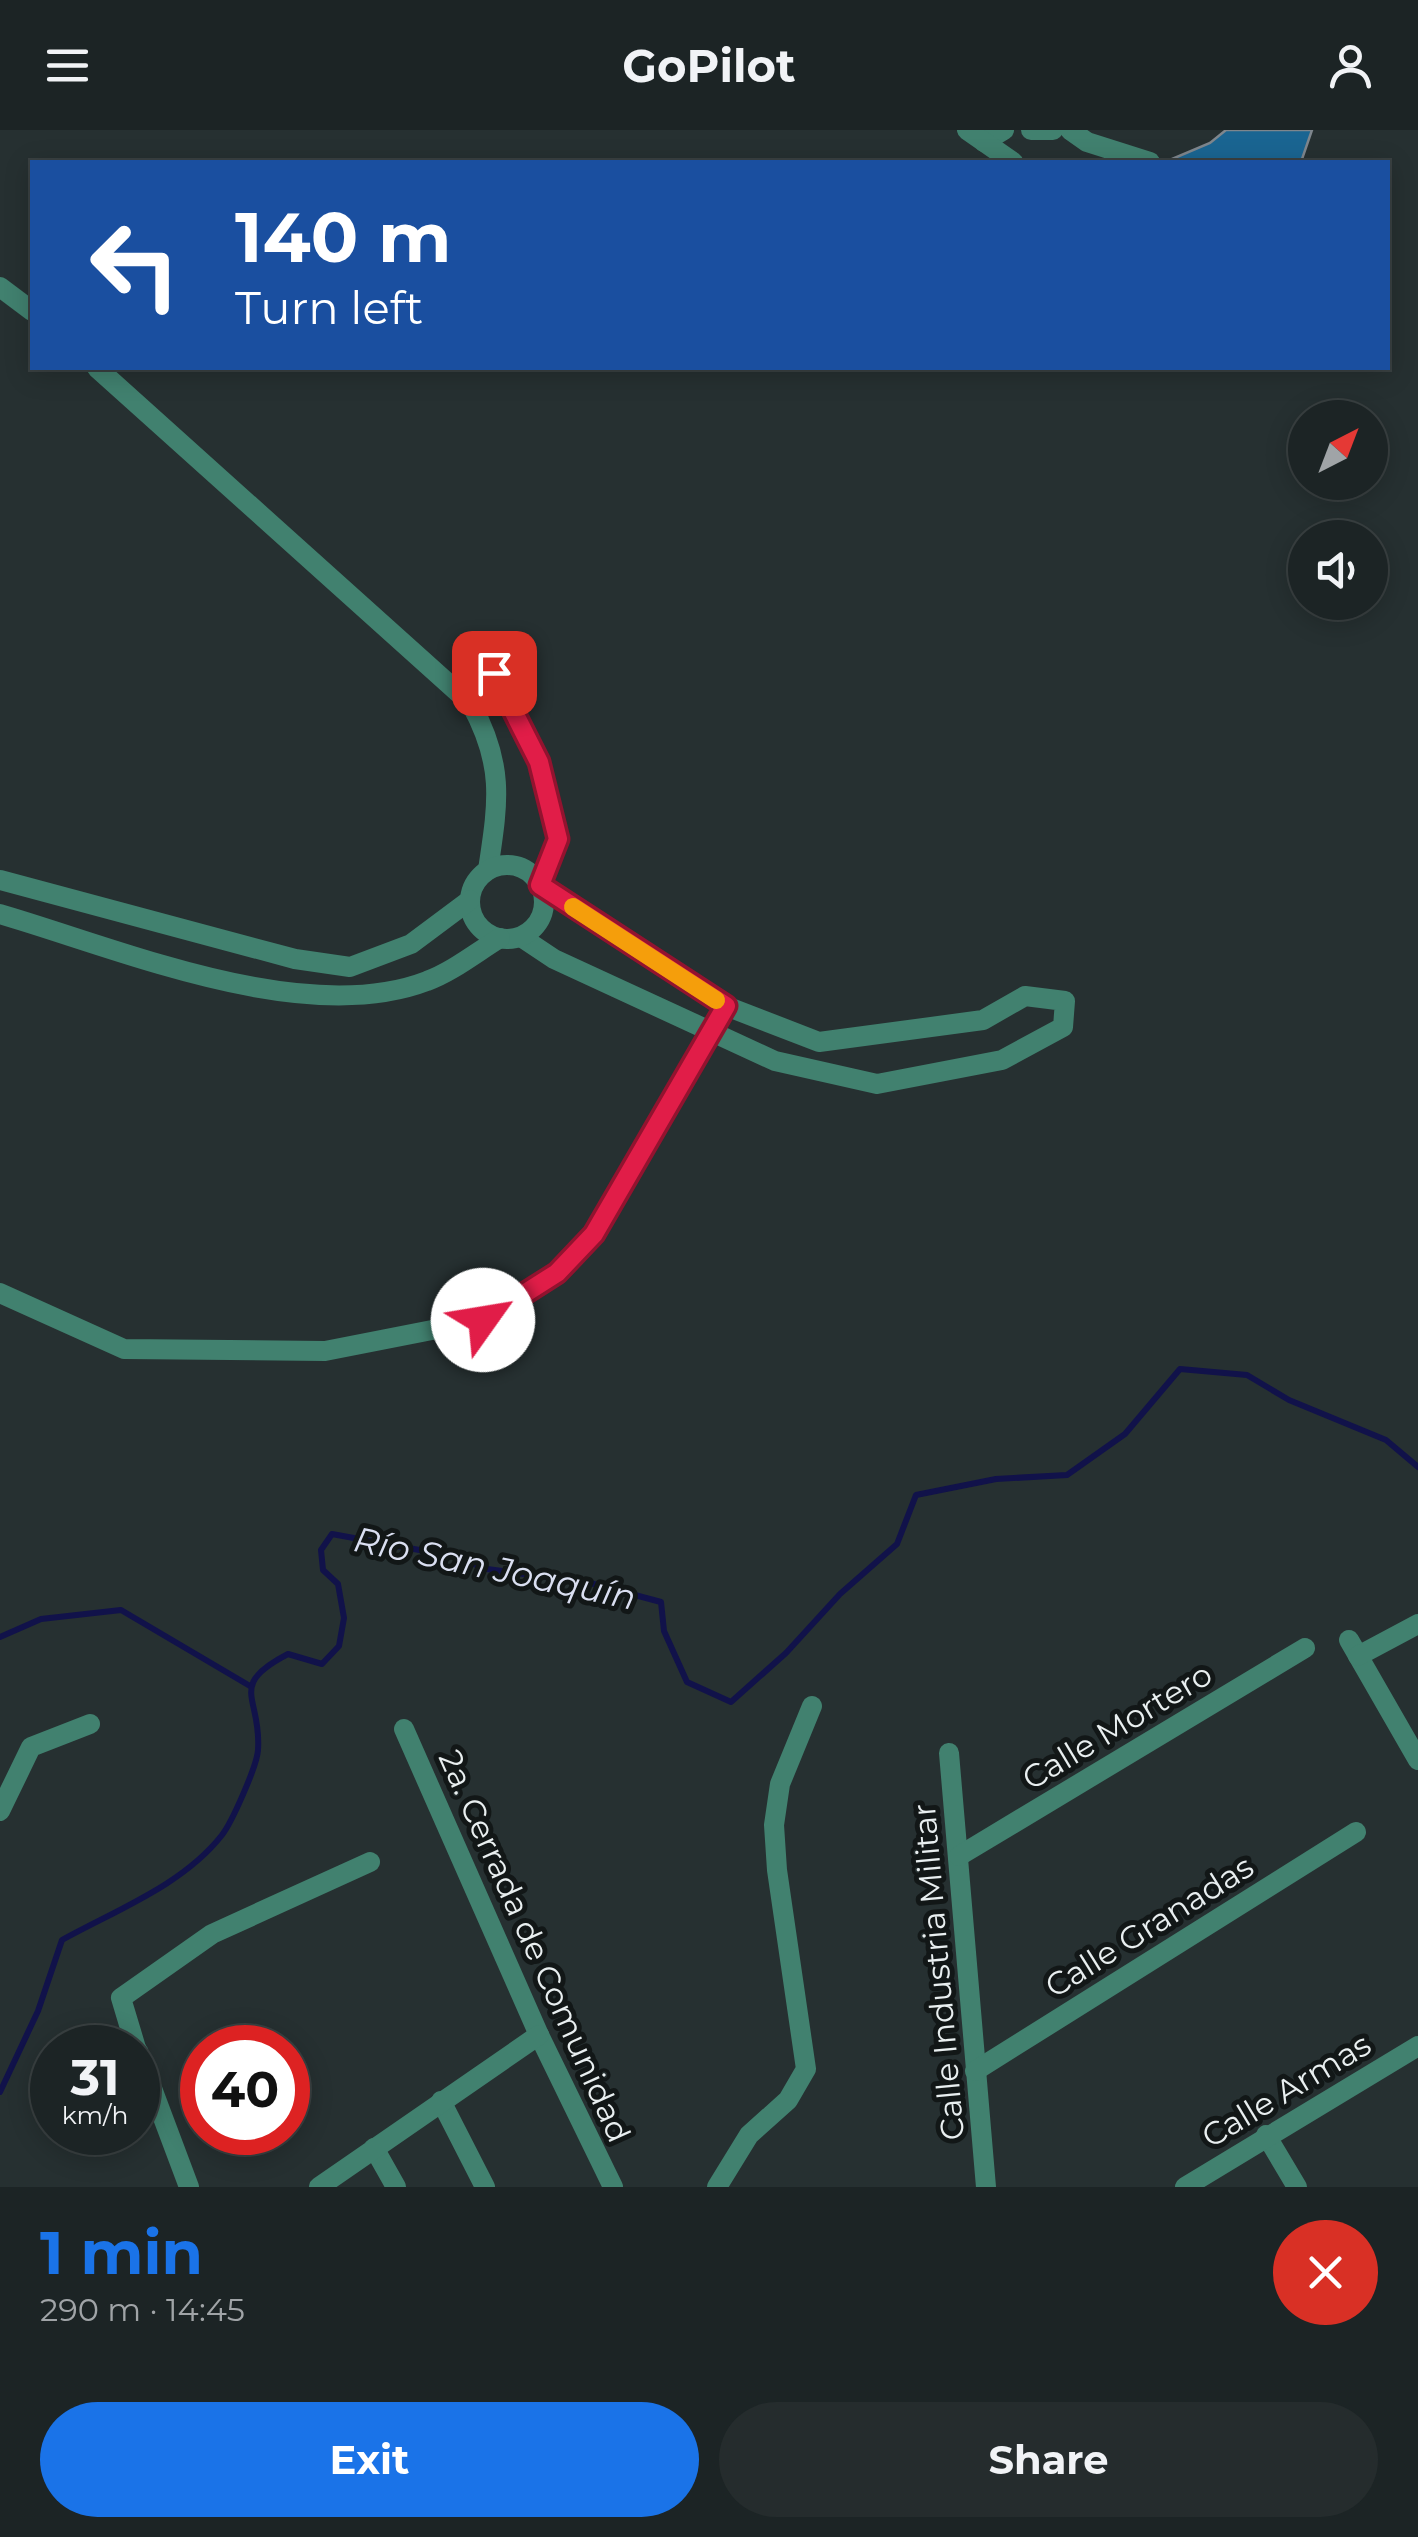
<!DOCTYPE html>
<html lang="en">
<head>
<meta charset="utf-8">
<style>
  :root { --surface:#1c2425; --page:#252c2d; --text:#f1f3f6; --muted:#a0a4a7; --line:#3a4142; --accent:#1a73e8 }
  body { margin:0; font-family:Montserrat,sans-serif; background:var(--page); color:var(--text); height:100vh; display:flex; flex-direction:column; font-size:38px; white-space:nowrap }
  * { box-sizing:border-box; margin:0 }
  p { font-size:32px; color:var(--muted) }
  .icon { flex:none; width:55px; height:55px; fill:none; stroke:currentColor; stroke-width:2; stroke-linecap:round; stroke-linejoin:round }
  .map { position:relative; height:2057px; overflow:hidden }
  .sheet { display:flex; flex-direction:column; background:var(--surface); flex:1 }
  .sheet>* { flex:none }
  .banner { position:absolute; left:30px; top:30px; width:1360px; height:210px; border-radius:0px; box-shadow:0 5px 25px #0003,0 0 0 2px var(--line); background:#1a4fa0; color:#fff; overflow:hidden }
  .needle { width:65px; rotate:42deg }
  .controls { position:absolute; left:1288px; top:270px; display:grid; gap:20px }
  .controls a { display:grid; place-items:center; width:100px; height:100px; border-radius:50%; background:var(--surface); box-shadow:0 5px 25px #0003,0 0 0 2px var(--line); font-size:50px }
  .speed { position:absolute; left:30px; top:1895px; display:flex; gap:20px; font-size:50px; font-weight:700; text-align:center }
  .speed>* { display:grid; place-content:center; width:130px; height:130px; border-radius:50%; background:var(--surface); box-shadow:0 5px 25px #0003,0 0 0 2px var(--line); line-height:1 }
  .speed small { font-size:25px; font-weight:400 }
  .speed .limit { border:15px solid #d22; background:#fff; color:#111 }
  .pin { position:absolute; display:grid; place-items:center; width:85px; height:85px; color:#fff; margin:-42px; border-radius:20px; box-shadow:0 5px 15px #0006 }
  .me { position:absolute; width:110px; margin:-55px; rotate:58deg; stroke-linejoin:round; filter:drop-shadow(0 0 8px #0008) }
  .turn { display:flex; align-items:center; gap:35px; height:210px; padding:0 40px; font-size:45px }
  .turn .icon { width:130px; height:130px; stroke-width:2.5 }
  .turn b { display:block; font-size:70px; line-height:85px }
  .round { display:grid; place-items:center; flex:none; width:105px; height:105px; border-radius:52px; background:var(--page) }
  .summary { display:flex; align-items:center; justify-content:space-between; height:170px; padding:0 40px }
  h1 { font-size:60px; font-weight:700; line-height:75px; color:var(--accent) }
  .action { display:flex; gap:20px; margin-top:auto; padding:20px 40px }
  .action a { flex:1; height:115px; border-radius:60px; background:var(--accent); color:#fff; font-size:40px; font-weight:700; line-height:115px; text-align:center }
  .action a+a { background:var(--page); color:var(--text) }
  header { display:flex; justify-content:space-between; align-items:center; height:130px; padding:0 40px; background:var(--surface); font-size:45px; font-weight:700 }
  .map>svg:first-child { display:block }
  .lines { fill:none; stroke-linecap:round; stroke-linejoin:round }
  .stream { stroke:#11124a; stroke-width:6 }
  .building { fill:#1a6592; stroke:#7e868d; stroke-width:2.5 }
  .minor { stroke:#41816f; stroke-width:20 }
  .tertiary { stroke:#41816f; stroke-width:20 }
  .route-casing { stroke:#92132f; stroke-width:25 }
  .route { stroke:#e11d48; stroke-width:18 }
  .slow { stroke:#f59e0b; stroke-width:18 }
  .labels { text-anchor:middle; dominant-baseline:central; stroke-width:10; stroke-linejoin:round; paint-order:stroke }
  .street-label { font-size:32px; fill:#e9eff0; stroke:#121717 }
  .water-label { font-size:35px; font-style:italic; fill:#dadff1; stroke:#121717 }
</style>
</head>
<body>
<header><svg class="icon" aria-label="menu" viewBox="0 0 24 24"><path d="M4 6h16M4 12h16M4 18h16"/></svg>GoPilot<svg class="icon" aria-label="person" viewBox="0 0 24 24"><circle cx="12" cy="8" r="4"/><path d="M4 21q1-7 8-7t8 7"/></svg></header>
<div class="map">
<svg width="1418" height="2057" viewBox="0 0 1418 2057">
  <rect width="100%" height="100%" fill="#263031"/>
  <g class="lines">
    <g class="stream">
      <polyline points="0,1507 41,1489 121,1480 250,1556"/>
      <path d="M0 1962 38 1881 62 1810C116 1780 183 1755 222 1705 232 1692 257 1636 258 1620 262 1567 226 1556 288 1524L322 1534 339 1516 344 1488 338 1454 323 1440 321 1420 332 1404 452 1426 487 1439 590 1453 661 1472 664 1501 687 1552 731 1572 786 1523 840 1464 897 1414 916 1365 996 1349 1067 1345 1125 1304 1180 1239 1247 1245 1289 1270 1386 1310 1418 1337"/>
    </g>
  </g>
  <polygon class="building" points="1226,0 1312,0 1301,32 1165,32 1210,13"/>
  <g class="lines">
    <g class="minor">
      <polyline points="1031,0 1053,0"/>
      <polyline points="1070,0 1087,12 1150,32"/>
      <polyline points="984,12 1004,0"/>
      <polyline points="1349,1510 1418,1630"/>
      <polyline points="1358,1526 1418,1494"/>
      <polyline points="404,1599 539,1905 613,2057"/>
      <polyline points="949,1623 986,2057"/>
      <polyline points="0,1681 31,1617 90,1594"/>
      <polyline points="959,1726 1305,1518"/>
      <polyline points="136,1918 121,1868 212,1804 370,1732"/>
      <polyline points="138,1921 189,2057"/>
      <polyline points="975,1941 1356,1702"/>
      <polyline points="441,1971 485,2057"/>
      <polyline points="1266,2005 1297,2057"/>
      <polyline points="374,2018 396,2057"/>
      <polyline points="319,2057 539,1905"/>
      <polyline points="717,2057 749,2005 788,1970 806,1939 777,1740 774,1695 780,1654 812,1576"/>
      <polyline points="1185,2057 1418,1916"/>
    </g>
    <g class="tertiary">
      <polyline points="967,0 1013,32"/>
      <polyline points="0,157 32,181"/>
      <path d="M97 238 471 574C505 636 498 673 488 740"/>
      <polyline points="463,568 494,543 539,632 559,709 540,755 726,876 819,912 983,890 1025,866 1065,871 1063,897 1002,930 877,954 775,931 554,829 521,807"/>
      <circle cx="507" cy="772" r="37"/>
      <polyline points="0,750 295,829 350,837 411,814 470,770"/>
      <path d="M0 784C120 819 305 898 427 851 452 842 477 822 500 808"/>
      <polyline points="0,1163 124,1219 325,1221 483,1190 557,1143 595,1104 717,894"/>
    </g>
  </g>
  <g class="lines">
    <g class="route-casing">
      <polyline id="route" points="483,1190 557,1143 594,1104 726,876 540,755 558,709 539,632 494,543"/>
    </g>
    <use href="#route" class="route"/>
    <polyline class="slow" points="573,777 716,870"/>
  </g>
  <g class="labels">
    <g class="street-label">
      <text transform="translate(1117 1596) rotate(-31)">Calle Mortero</text>
      <text transform="translate(1149 1796) rotate(-32)">Calle Granadas</text>
      <text transform="translate(535 1816) rotate(66)">2a. Cerrada de Comunidad</text>
      <text transform="translate(938 1842) rotate(-95)">Calle Industria Militar</text>
      <text transform="translate(1286 1960) rotate(-31)">Calle Armas</text>
    </g>
    <g class="water-label">
      <text transform="translate(495 1438) rotate(12)">Río San Joaquín</text>
    </g>
  </g>
</svg>
<div class="controls">
<a><svg class="needle" viewBox="-14 -14 28 28"><path d="M0-13l5 13h-10z" fill="#e53935"/><path d="M0 13l5-13h-10z" fill="#a0a4a7"/></svg></a>
<a><svg class="icon" aria-label="sound" viewBox="0 0 24 24"><path d="M4 9h4l5-4v14l-5-4H4zM17 9q2 3 0 6"/></svg></a>
</div>
<div class="speed"><div>31<small>km/h</small></div><div class="limit">40</div></div>
<div class="pin" style="left:494px;top:543px;background:#d93025"><svg class="icon" aria-label="arrive" viewBox="0 0 24 24"><path d="M6 21V4h12l-3 4 3 4H6"/></svg></div>
<svg class="me" style="left:483px;top:1190px" viewBox="-20 -20 40 40"><circle r="19" fill="#fff"/><path d="M0-13L10 11 0 6-10 11z" fill="#e11d48"/></svg>
<div class="banner">
<div class="turn"><svg class="icon" aria-label="left" viewBox="0 0 24 24"><path d="M17 20v-9H6M10 6l-5 5 5 5"/></svg><div><b>140 m</b>Turn left</div></div>
</div>
</div>
<section class="sheet">
<div class="summary"><div><h1>1 min</h1><p>290 m · 14:45</p></div><a class="round" style="background:#d93025;color:#fff"><svg class="icon" aria-label="close" viewBox="0 0 24 24"><path d="M6 6l12 12M18 6L6 18"/></svg></a></div>
<div class="action"><a>Exit</a><a>Share</a></div>
</section>
</body>
</html>
